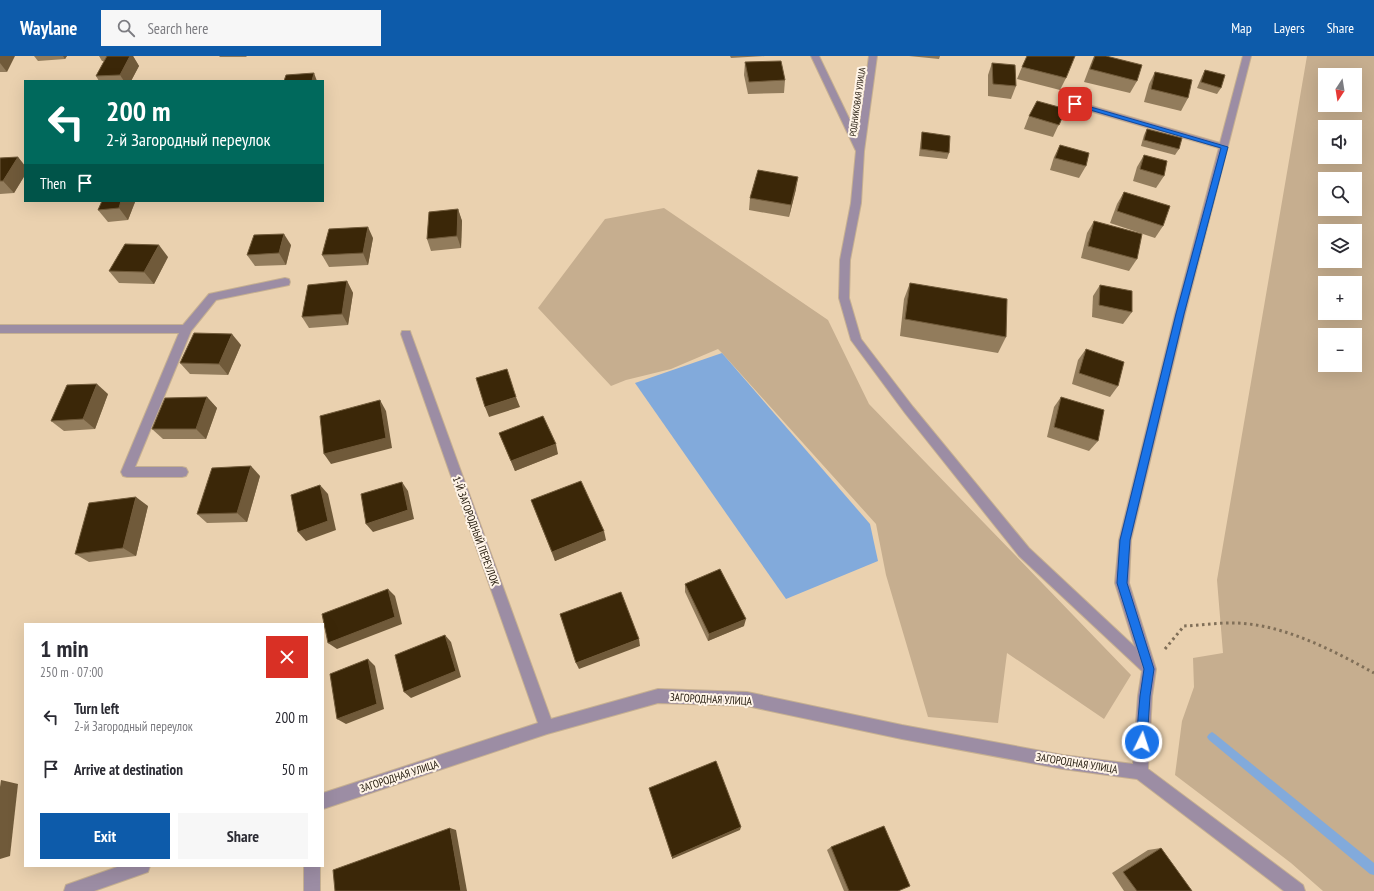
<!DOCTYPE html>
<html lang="en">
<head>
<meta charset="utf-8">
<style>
  :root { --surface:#fff; --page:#f7f7f7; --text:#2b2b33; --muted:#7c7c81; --accent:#0d5baa }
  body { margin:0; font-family:"PT Sans Narrow",sans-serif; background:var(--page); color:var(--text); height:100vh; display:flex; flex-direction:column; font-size:15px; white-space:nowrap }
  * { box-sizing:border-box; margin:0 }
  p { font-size:13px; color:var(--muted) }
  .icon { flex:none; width:22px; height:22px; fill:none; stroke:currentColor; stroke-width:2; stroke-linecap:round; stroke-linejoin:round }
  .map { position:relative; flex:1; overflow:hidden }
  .drawer { position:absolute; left:24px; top:567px; width:300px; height:244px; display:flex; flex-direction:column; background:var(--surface); border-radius:0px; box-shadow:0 4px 16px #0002 }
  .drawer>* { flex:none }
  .hud { position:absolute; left:24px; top:24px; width:300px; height:122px; border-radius:0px; box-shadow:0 4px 16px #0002; background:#00695c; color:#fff; overflow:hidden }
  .needle { width:26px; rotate:192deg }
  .buttons { position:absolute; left:1318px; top:12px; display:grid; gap:8px }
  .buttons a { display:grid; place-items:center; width:44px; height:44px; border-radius:0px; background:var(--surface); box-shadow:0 4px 16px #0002; font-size:20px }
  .pin { position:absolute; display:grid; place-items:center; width:34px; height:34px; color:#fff; margin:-17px; border-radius:8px; box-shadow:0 2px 6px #0006 }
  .me { position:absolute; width:44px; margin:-22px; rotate:4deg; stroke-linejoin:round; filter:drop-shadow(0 0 3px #0008) }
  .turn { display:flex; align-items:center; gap:14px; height:84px; padding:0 16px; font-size:18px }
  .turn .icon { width:52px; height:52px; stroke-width:2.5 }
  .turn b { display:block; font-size:28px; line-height:34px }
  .then { display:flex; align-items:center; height:38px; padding:0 16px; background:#0003; gap:8px; font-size:15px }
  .round { display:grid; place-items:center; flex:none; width:42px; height:42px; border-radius:0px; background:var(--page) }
  .head { display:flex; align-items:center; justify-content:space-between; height:68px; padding:0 16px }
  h1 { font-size:24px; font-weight:600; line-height:30px }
  .button { display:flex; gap:8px; margin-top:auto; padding:8px 16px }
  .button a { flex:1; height:46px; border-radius:0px; background:var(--accent); color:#fff; font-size:16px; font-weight:600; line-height:46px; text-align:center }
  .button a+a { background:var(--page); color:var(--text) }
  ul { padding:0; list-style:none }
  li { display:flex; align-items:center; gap:12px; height:52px; padding:0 16px }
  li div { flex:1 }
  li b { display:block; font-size:15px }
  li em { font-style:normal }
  header { display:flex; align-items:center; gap:24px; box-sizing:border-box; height:56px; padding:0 20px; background:var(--accent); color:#fff }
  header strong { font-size:19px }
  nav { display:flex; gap:22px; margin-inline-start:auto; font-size:14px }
  .search { width:280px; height:36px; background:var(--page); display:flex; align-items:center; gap:10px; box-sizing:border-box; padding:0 14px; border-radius:0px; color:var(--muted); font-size:15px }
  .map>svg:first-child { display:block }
  .green { fill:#c6ae8f; fill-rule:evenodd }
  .water { fill:#82aadb }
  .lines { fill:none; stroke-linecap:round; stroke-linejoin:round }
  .stream { fill:#82aadb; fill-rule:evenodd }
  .minor-casing { stroke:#c6b091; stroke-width:2 }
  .path { stroke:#806f58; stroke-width:3; stroke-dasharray:2.5 3.5; stroke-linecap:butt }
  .minor { fill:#9c8da4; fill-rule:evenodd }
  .wall { fill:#927c5c }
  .shaded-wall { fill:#705a3a }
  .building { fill:#3b2708; stroke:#705a3a }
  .route { fill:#1a73e8; stroke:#114b97 }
  .labels { text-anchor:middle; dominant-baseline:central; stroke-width:4; stroke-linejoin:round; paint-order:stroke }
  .far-street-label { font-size:9px; fill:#20170a; stroke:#fff4e7 }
  .street-label { font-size:11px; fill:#20170a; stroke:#fff4e7 }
</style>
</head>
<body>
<header>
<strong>Waylane</strong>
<div class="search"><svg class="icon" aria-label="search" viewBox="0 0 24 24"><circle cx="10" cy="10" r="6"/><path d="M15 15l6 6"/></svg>Search here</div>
<nav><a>Map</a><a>Layers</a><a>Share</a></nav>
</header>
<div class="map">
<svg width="1374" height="835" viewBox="0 0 1374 835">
  <rect width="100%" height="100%" fill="#ead1af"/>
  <g class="green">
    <path d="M1307 0H1374V835H1323L1291 807 1175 719 1182 665 1194 631 1193 602 1223 597 1217 524ZM1325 19H1355V49H1325ZM1325 71H1355V101H1325ZM1325 123H1355V153H1325ZM1325 175H1355V205H1325ZM1325 227H1355V257H1325ZM1325 279H1355V309H1325Z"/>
    <polygon points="664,152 828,264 869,348 1131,619 1104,663 1007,597 998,667 928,661 886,519 876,468 722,297 718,293 671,313 626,324 611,330 538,252 605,163"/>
  </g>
  <polygon class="water" points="722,297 870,468 878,505 786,543 635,327"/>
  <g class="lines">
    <polygon class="stream" points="1212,676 1215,678 1374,807 1374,819 1370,818 1209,684 1207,681 1209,678"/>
    <g class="minor-casing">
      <g id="minor">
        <polygon points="811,0 819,0 858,81 869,0 877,0 864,95 861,147 850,204 849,242 861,283 913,351 1029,492 1135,591 1115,527 1119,484 1175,258 1219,92 1072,50 1071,48 1075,45 1078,46 1220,87 1243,0 1251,0 1185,258 1131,484 1129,527 1156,613 1152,640 1148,713 1303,829 1305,835 1284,835 1137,723 1063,713 902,683 747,650 658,647 547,678 323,753 323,737 538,667 401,278 402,275 410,275 411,278 551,663 658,633 747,636 902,669 1063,699 1133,708 1138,640 1142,615 1019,500 905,357 851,284 839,242 840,204 851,147 856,95"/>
        <polygon points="285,222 289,223 290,226 289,229 216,244 191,275 135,411 182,411 186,412 188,416 186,420 182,421 127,421 123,420 121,416 179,277 0,277 0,269 183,269 209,238"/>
        <polygon points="120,810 150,810 148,816 94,835 64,835 66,829"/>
        <rect x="304" y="810" width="16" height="25"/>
      </g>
    </g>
    <path class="path" d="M1165 593 1184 570C1205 569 1227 565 1249 568 1292 573 1336 596 1374 617"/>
    <use href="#minor" class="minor"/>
  </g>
  <g class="wall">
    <polygon points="0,0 7,16 0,16"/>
    <polygon points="34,0 67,0 65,3 38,5"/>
    <polygon points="99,0 133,0 139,10 131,25 99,25 96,20 104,5 102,5"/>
    <polygon points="219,0 247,0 246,1 220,1"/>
    <polygon points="730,0 765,0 731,2"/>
    <polygon points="909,0 940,0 939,3"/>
    <polygon points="1094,0 1137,25 1130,37 1084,26 1090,10"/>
    <polygon points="745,6 785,24 784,37 748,38 744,19"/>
    <polygon points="992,7 1016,30 1011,43 988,40 988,19"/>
    <polygon points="1022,11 1066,22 1060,34 1017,23"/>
    <polygon points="1205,14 1221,32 1217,38 1197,32 1202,20"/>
    <polygon points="1155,16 1188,42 1181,55 1144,46 1149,28"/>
    <polygon points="1066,53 1053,81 1024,73 1029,60"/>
    <polygon points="1147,73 1179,93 1175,99 1141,90 1144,79"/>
    <polygon points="922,76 949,97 947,103 919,100 921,82"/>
    <polygon points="1060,89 1086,110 1079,122 1050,114 1054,101"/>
    <polygon points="1144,99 1164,120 1156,132 1133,125 1137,111"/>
    <polygon points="18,101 25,110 25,119 14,137 0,138 0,102"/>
    <polygon points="796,133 789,161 749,154 750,142"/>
    <polygon points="1124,136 1163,170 1155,182 1110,167 1117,148"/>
    <polygon points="102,145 134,145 135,146 128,164 108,166 98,154"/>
    <polygon points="458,153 462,165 461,192 431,195 427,183"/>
    <polygon points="1094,165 1137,203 1129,215 1081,202 1087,177"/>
    <polygon points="373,182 368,209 329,211 322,199"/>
    <polygon points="291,189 286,209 255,210 247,199"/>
    <polygon points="168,201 154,228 119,227 109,215"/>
    <polygon points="347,225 353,237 348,269 309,272 302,261"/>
    <polygon points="910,227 1006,281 998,297 900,280 904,243"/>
    <polygon points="1100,229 1132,256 1123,268 1092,261 1093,240"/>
    <polygon points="241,289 228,319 190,318 180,307"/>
    <polygon points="1086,293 1118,330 1110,341 1072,328 1078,304"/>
    <polygon points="108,338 95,373 64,375 51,365"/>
    <polygon points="207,341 217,352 206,383 163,383 152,373"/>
    <polygon points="1061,341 1098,385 1089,395 1047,381 1054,351"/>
    <polygon points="499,377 558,398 515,415"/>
    <polygon points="260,420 247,466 207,467 197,458"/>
    <polygon points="531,444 606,484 555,505"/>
    <polygon points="148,450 136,500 89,506 75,498"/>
    <polygon points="685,528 744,570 708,585 685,536"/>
    <polygon points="831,791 898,835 844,835 827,794"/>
    <polygon points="1161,792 1192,835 1124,835 1112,817 1148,794"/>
  </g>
  <g class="shaded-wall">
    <polygon points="0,0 15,0 7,16 0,7"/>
    <polygon points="63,0 67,0 65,3"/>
    <polygon points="130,0 133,0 139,10 131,25 124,25 120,19"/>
    <polygon points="314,17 317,25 312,25"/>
    <polygon points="18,101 25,110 25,119 14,137 3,125"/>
    <polygon points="798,121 796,133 789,161 791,149"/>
    <polygon points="121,145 134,145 135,146 128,164 119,152"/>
    <polygon points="458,153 462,165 461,192 457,180"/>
    <polygon points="368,171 373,182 368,209 363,197"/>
    <polygon points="284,178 291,189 286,209 279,197"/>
    <polygon points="159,189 168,201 154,228 144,216"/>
    <polygon points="347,225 353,237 348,269 342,258"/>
    <polygon points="232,278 241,289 228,319 219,308"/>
    <polygon points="97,328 108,338 95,373 83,363"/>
    <polygon points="207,341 217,352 206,383 196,373"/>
    <polygon points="516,341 520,351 489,361 485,351"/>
    <polygon points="380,344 386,355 392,392 331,408 324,398"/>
    <polygon points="556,388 558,398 515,415 511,405"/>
    <polygon points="251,410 260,420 247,466 237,457"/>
    <polygon points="402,426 408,435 414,463 373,476 366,468"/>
    <polygon points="320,429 328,438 336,474 306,485 298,476"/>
    <polygon points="136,441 148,450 136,500 123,492"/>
    <polygon points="604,475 606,484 555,505 552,496"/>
    <polygon points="388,533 395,540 402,568 337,593 328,587"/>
    <polygon points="746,563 744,570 708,585 709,578"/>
    <polygon points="445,579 451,586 461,621 411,642 404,636"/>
    <polygon points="639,583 640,590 579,613 576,607"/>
    <polygon points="368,603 375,610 384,653 346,668 337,663"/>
    <polygon points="1,724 18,728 10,800 0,803 0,731"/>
    <polygon points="741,771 740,774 672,803 672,801"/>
    <polygon points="450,772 456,774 467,835 461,835"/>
  </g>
  <g class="building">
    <polygon points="107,0 130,0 120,19 96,20"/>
    <polygon points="1027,0 1075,0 1066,22 1022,11"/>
    <polygon points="1095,0 1106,0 1142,9 1137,25 1090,13"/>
    <polygon points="781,5 785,24 749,26 745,6"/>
    <polygon points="992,7 1015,9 1016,30 993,28"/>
    <polygon points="1205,14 1225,19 1221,32 1201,26"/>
    <polygon points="1155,16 1192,24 1188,42 1151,33"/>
    <polygon points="314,17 312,25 284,25 286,19"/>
    <polygon points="1037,45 1066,53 1059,69 1029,60"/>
    <polygon points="1147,73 1182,82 1179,93 1144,84"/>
    <polygon points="922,76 950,80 949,97 921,93"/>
    <polygon points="1060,89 1089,97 1086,110 1055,102"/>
    <polygon points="1144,99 1167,105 1164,120 1140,113"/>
    <polygon points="18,101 3,125 0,125 0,102"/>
    <polygon points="758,114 798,121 791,149 750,142"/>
    <polygon points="1124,136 1170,150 1163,170 1117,155"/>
    <polygon points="102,145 121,145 119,152 98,154"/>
    <polygon points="458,153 457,180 427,183 429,156"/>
    <polygon points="1094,165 1142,178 1137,203 1088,190"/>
    <polygon points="368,171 363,197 322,199 329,173"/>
    <polygon points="284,178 279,197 247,199 254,179"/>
    <polygon points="125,188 159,189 144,216 109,215"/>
    <polygon points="347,225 342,258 302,261 308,229"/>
    <polygon points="910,227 1007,243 1006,281 905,263"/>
    <polygon points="1100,229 1132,235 1132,256 1099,249"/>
    <polygon points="194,277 232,278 219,308 180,307"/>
    <polygon points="1086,293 1124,306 1118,330 1079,317"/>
    <polygon points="507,313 516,341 485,351 476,322"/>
    <polygon points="97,328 83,363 51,365 67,329"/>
    <polygon points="207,341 196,373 152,373 165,342"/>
    <polygon points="1061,341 1104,354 1098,385 1054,371"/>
    <polygon points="380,344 386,382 324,398 320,360"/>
    <polygon points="543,360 556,388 511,405 499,377"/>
    <polygon points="251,410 237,457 197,458 212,412"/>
    <polygon points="581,425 604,475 552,496 531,444"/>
    <polygon points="402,426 408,454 366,468 361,438"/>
    <polygon points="320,429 328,465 298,476 291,439"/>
    <polygon points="136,441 123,492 75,498 89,447"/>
    <polygon points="720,513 746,563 709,578 685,528"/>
    <polygon points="388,533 395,561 328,587 322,558"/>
    <polygon points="621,536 639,583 576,607 560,558"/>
    <polygon points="445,579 456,615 404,636 395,599"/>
    <polygon points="368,603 377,648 337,663 330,618"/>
    <polygon points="716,705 741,771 672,801 649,732"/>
    <polygon points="884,770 910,830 898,835 849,835 831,791"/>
    <polygon points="450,772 461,835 335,835 333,814"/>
    <polygon points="1161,792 1192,835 1137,835 1123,816"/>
  </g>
  <polygon class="route" points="1073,47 1077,47 1228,91 1184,258 1130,484 1127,527 1154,613 1150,640 1147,686 1146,690 1142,691 1138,690 1136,686 1140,640 1144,613 1117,527 1120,484 1176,258 1221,92 1073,49"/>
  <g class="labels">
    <g class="far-street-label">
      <text transform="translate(857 46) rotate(-82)">РОДНИКОВАЯ УЛИЦА</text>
    </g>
    <g class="street-label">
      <text transform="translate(476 475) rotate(70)">1-Й ЗАГОРОДНЫЙ ПЕРЕУЛОК</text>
      <text transform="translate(711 643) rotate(3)">ЗАГОРОДНАЯ УЛИЦА</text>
      <text transform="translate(1077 707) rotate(9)">ЗАГОРОДНАЯ УЛИЦА</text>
      <text transform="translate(399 720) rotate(-18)">ЗАГОРОДНАЯ УЛИЦА</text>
    </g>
  </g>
</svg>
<div class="buttons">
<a><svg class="needle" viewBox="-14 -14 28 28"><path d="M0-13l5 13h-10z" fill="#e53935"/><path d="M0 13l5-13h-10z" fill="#7c7c81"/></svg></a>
<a><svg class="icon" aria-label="sound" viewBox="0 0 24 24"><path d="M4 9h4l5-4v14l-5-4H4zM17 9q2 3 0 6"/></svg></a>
<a><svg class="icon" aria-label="search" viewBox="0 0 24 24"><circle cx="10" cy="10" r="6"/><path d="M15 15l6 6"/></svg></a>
<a><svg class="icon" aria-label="layers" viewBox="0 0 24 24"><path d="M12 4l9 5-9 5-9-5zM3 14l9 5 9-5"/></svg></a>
<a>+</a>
<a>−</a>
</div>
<div class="pin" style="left:1075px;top:48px;background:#d93025"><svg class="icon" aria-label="arrive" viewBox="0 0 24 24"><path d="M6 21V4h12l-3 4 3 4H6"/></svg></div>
<svg class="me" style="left:1142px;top:686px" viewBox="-20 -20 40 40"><circle r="17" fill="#1a73e8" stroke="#fff" stroke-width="3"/><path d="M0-11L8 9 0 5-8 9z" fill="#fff"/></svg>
<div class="hud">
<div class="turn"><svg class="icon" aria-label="left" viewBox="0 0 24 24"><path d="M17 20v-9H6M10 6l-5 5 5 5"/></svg><div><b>200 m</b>2-й Загородный переулок</div></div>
<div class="then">Then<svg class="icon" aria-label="arrive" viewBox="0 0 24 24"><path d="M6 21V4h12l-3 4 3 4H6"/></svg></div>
</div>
<section class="drawer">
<div class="head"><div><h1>1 min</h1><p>250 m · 07:00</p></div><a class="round" style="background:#d93025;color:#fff"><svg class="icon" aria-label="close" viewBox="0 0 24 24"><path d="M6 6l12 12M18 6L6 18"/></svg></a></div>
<ul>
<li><svg class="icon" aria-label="left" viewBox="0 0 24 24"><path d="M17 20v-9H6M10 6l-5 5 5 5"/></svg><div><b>Turn left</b><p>2-й Загородный переулок</p></div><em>200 m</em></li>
<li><svg class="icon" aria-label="arrive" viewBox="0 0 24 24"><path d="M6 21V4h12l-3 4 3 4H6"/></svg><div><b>Arrive at destination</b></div><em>50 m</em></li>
</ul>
<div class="button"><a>Exit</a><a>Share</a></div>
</section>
</div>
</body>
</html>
